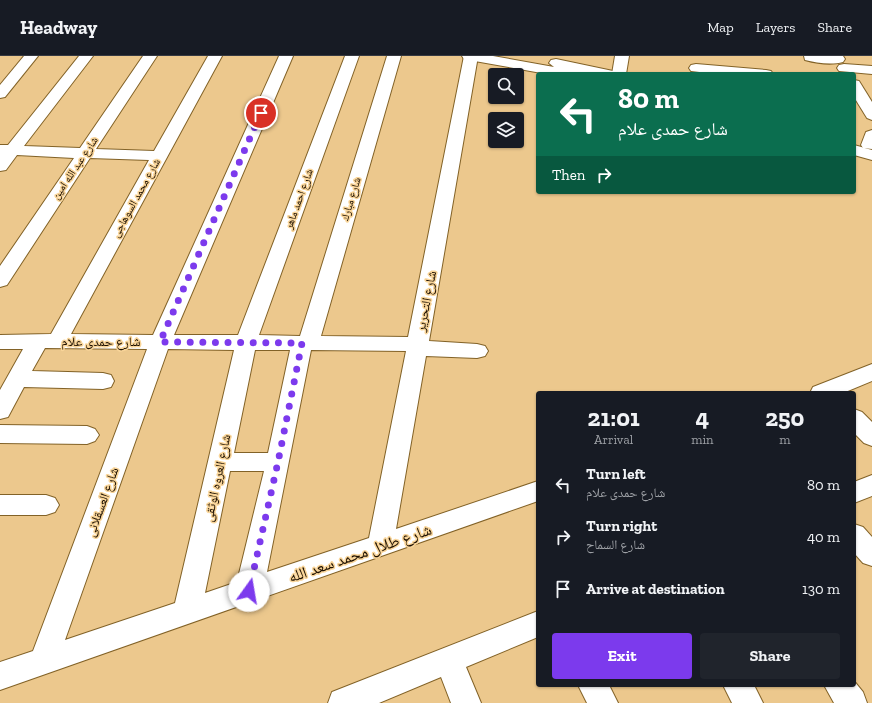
<!DOCTYPE html>
<html lang="en">
<head>
<meta charset="utf-8">
<style>
  :root { --surface:#171b24; --page:#20242c; --text:#f1f3f6; --muted:#9ea1a6; --line:#363941; --accent:#7c3aed }
  body { margin:0; font-family:"Zilla Slab","Noto Naskh Arabic",serif; background:var(--page); color:var(--text); height:100vh; display:flex; flex-direction:column; font-size:15px; white-space:nowrap }
  * { box-sizing:border-box; margin:0 }
  p { font-size:13px; color:var(--muted) }
  .icon { flex:none; width:22px; height:22px; fill:none; stroke:currentColor; stroke-width:2; stroke-linecap:round; stroke-linejoin:round }
  .map { position:relative; flex:1; overflow:hidden }
  .side { position:absolute; left:536px; top:335px; width:320px; height:296px; display:flex; flex-direction:column; background:var(--surface); border-radius:4px; box-shadow:0 1px 3px #0004 }
  .side>* { flex:none }
  .guide { position:absolute; left:536px; top:16px; width:320px; height:122px; border-radius:4px; box-shadow:0 1px 3px #0004; background:#0b6e4f; color:#fff; overflow:hidden }
  .buttons { position:absolute; left:488px; top:12px; display:grid; gap:8px }
  .buttons a { display:grid; place-items:center; width:36px; height:36px; border-radius:4px; background:var(--surface); box-shadow:0 1px 3px #0004; font-size:20px }
  .pin { position:absolute; display:grid; place-items:center; width:34px; height:34px; color:#fff; margin:-17px; border:2px solid #fff; border-radius:50%; box-shadow:0 1px 4px #0007 }
  .me { position:absolute; width:44px; margin:-22px; rotate:13deg; stroke-linejoin:round; filter:drop-shadow(0 0 3px #0008) }
  .turn { display:flex; align-items:center; gap:14px; height:84px; padding:0 16px; font-size:18px }
  .turn .icon { width:52px; height:52px; stroke-width:2.5 }
  .turn b { display:block; font-size:28px; line-height:34px }
  .then { display:flex; align-items:center; height:38px; padding:0 16px; background:#0003; gap:8px; font-size:15px }
  .eta { display:flex; justify-content:space-evenly; align-items:center; height:68px; text-align:center }
  .eta b { font-size:24px; font-weight:700; line-height:28px }
  .button { display:flex; gap:8px; margin-top:auto; padding:8px 16px }
  .button a { flex:1; height:46px; border-radius:4px; background:var(--accent); color:#fff; font-size:16px; font-weight:700; line-height:46px; text-align:center }
  .button a+a { background:var(--page); color:var(--text) }
  ul { padding:0; list-style:none }
  li { display:flex; align-items:center; gap:12px; height:52px; padding:0 16px }
  li div { flex:1 }
  li b { display:block; font-size:15px }
  li em { font-style:normal }
  header { display:flex; align-items:center; gap:24px; box-sizing:border-box; height:56px; padding:0 20px; background:var(--surface); border-bottom:1px solid var(--line) }
  header strong { font-size:19px }
  nav { display:flex; gap:22px; margin-inline-start:auto; font-size:14px }
  .map>svg:first-child { display:block }
  .lines { fill:none; stroke-linecap:round; stroke-linejoin:round }
  .street-casing { stroke:#826227; stroke-width:2 }
  .secondary-casing { stroke:#826227; stroke-width:2 }
  .street { fill:#fff; fill-rule:evenodd }
  .secondary { fill:#fff; fill-rule:evenodd }
  .route { stroke:#7c3aed; stroke-width:7; stroke-dasharray:0 12.6 }
  .labels { text-anchor:middle; dominant-baseline:central; stroke-width:3; stroke-linejoin:round; paint-order:stroke }
  .far-street-label { font-size:11px; fill:#1c0f00; stroke:#f9d599 }
  .street-label { font-size:13px; fill:#1c0f00; stroke:#f9d599 }
  .near-street-label { font-size:16px; fill:#1c0f00; stroke:#f9d599 }
</style>
</head>
<body>
<header>
<strong>Headway</strong>
<nav><a>Map</a><a>Layers</a><a>Share</a></nav>
</header>
<div class="map">
<svg width="872" height="647" viewBox="0 0 872 647">
  <rect width="100%" height="100%" fill="#ecc88d"/>
  <g class="lines">
    <g class="street-casing">
      <g id="street">
        <polygon points="24,0 38,0 5,41 0,42 0,29"/>
        <path d="M79 0H93L24 90 80 92 143 0H157L96 93 154 95 208 0H222L71 278 153 279 279 0H293L174 279H238L345 0H359L259 279 300 280 387 0H401L321 280 408 281 464 0H478L429 285 477 288 485 290 488 295 485 300 477 302 426 300 396 473 538 425V445L0 634V606L33 595 147 293 45 292 32 315 103 317 111 319 114 325 111 331 103 333 24 331 8 361 0 363V334L23 293H0V279L51 278 149 104 90 102 7 229 0 231V210L74 102 17 99 6 114 0 115V89H8ZM168 293 234 294 175 547 65 584ZM255 294H290L268 397H234ZM311 294 406 295 369 482 267 516ZM230 415H264L237 526 205 537Z"/>
        <polygon points="615,0 629,0 626,18 612,18"/>
        <path d="M804 0H843L845 3 843 6C832 9 816 7 805 4Z"/>
        <polygon points="696,8 766,14 771,15 773,18 716,18 691,15 689,12 691,9"/>
        <polygon points="844,8 872,10 872,18 839,15 837,12 839,9"/>
        <polygon points="854,24 859,25 872,46 872,64 867,62 854,41"/>
        <polygon points="872,74 872,93 863,92 861,89 866,76"/>
        <polygon points="872,308 872,325 843,337 810,337 813,331"/>
        <polygon points="854,353 862,356 872,366 872,390 864,387 854,377"/>
        <polygon points="0,369 87,370 95,373 99,379 95,385 87,388 0,387"/>
        <polygon points="872,419 872,440 854,447 854,426"/>
        <polygon points="0,439 46,439 55,442 59,449 55,456 46,459 0,459"/>
        <polygon points="854,468 863,471 872,481 872,510 863,507 854,497"/>
        <polygon points="538,555 538,581 466,611 481,647 451,647 441,621 379,647 328,647 332,636"/>
        <polygon points="854,625 863,636 867,647 834,647 824,629 854,629"/>
        <polygon points="578,629 609,629 618,647 587,647"/>
        <polygon points="723,629 754,629 763,647 732,647"/>
      </g>
    </g>
    <g class="secondary-casing">
      <g id="secondary">
        <polygon points="462,0 493,0 554,11 549,7 551,4 556,3 613,15 615,18 588,18 576,16 578,18 547,18 469,4 464,3"/>
        <polygon points="854,89 872,94 872,104 854,99"/>
      </g>
    </g>
    <use href="#street" class="street"/>
    <use href="#secondary" class="secondary"/>
  </g>
  <g class="lines">
    <polyline class="route" points="249,535 278,406 302,287 160,286 261,57"/>
  </g>
  <g class="labels">
    <g class="far-street-label">
      <text transform="translate(75 112) rotate(-56)">شارع عبد الله امين</text>
      <text transform="translate(136 142) rotate(-61)">شارع محمد السوهاجى</text>
      <text transform="translate(299 143) rotate(-70)">شارع احمد ماهر</text>
      <text transform="translate(351 143) rotate(-73)">شارع مبارك</text>
    </g>
    <g class="street-label">
      <text transform="translate(426 245) rotate(-79)">شارع التحرير</text>
      <text x="101" y="285">شارع حمدى علام</text>
      <text transform="translate(217 422) rotate(-78)">شارع العروه الوثقى</text>
      <text transform="translate(102 446) rotate(-70)">شارع العسقلانى</text>
    </g>
    <g class="near-street-label">
      <text transform="translate(360 497) rotate(-19)">شارع طلال محمد سعد الله</text>
    </g>
  </g>
</svg>
<div class="buttons">
<a><svg class="icon" aria-label="search" viewBox="0 0 24 24"><circle cx="10" cy="10" r="6"/><path d="M15 15l6 6"/></svg></a>
<a><svg class="icon" aria-label="layers" viewBox="0 0 24 24"><path d="M12 4l9 5-9 5-9-5zM3 14l9 5 9-5"/></svg></a>
</div>
<div class="pin" style="left:261px;top:57px;background:#d93025"><svg class="icon" aria-label="arrive" viewBox="0 0 24 24"><path d="M6 21V4h12l-3 4 3 4H6"/></svg></div>
<svg class="me" style="left:249px;top:535px" viewBox="-20 -20 40 40"><circle r="19" fill="#fff"/><path d="M0-13L10 11 0 6-10 11z" fill="#7c3aed"/></svg>
<div class="guide">
<div class="turn"><svg class="icon" aria-label="left" viewBox="0 0 24 24"><path d="M17 20v-9H6M10 6l-5 5 5 5"/></svg><div><b>80 m</b>شارع حمدى علام</div></div>
<div class="then">Then<svg class="icon" aria-label="right" viewBox="0 0 24 24"><path d="M7 20v-9h11M14 6l5 5-5 5"/></svg></div>
</div>
<section class="side">
<div class="eta">
<div><b>21:01</b><p>Arrival</p></div>
<div><b>4</b><p>min</p></div>
<div><b>250</b><p>m</p></div>
</div>
<ul>
<li><svg class="icon" aria-label="left" viewBox="0 0 24 24"><path d="M17 20v-9H6M10 6l-5 5 5 5"/></svg><div><b>Turn left</b><p>شارع حمدى علام</p></div><em>80 m</em></li>
<li><svg class="icon" aria-label="right" viewBox="0 0 24 24"><path d="M7 20v-9h11M14 6l5 5-5 5"/></svg><div><b>Turn right</b><p>شارع السماح</p></div><em>40 m</em></li>
<li><svg class="icon" aria-label="arrive" viewBox="0 0 24 24"><path d="M6 21V4h12l-3 4 3 4H6"/></svg><div><b>Arrive at destination</b></div><em>130 m</em></li>
</ul>
<div class="button"><a>Exit</a><a>Share</a></div>
</section>
</div>
</body>
</html>
